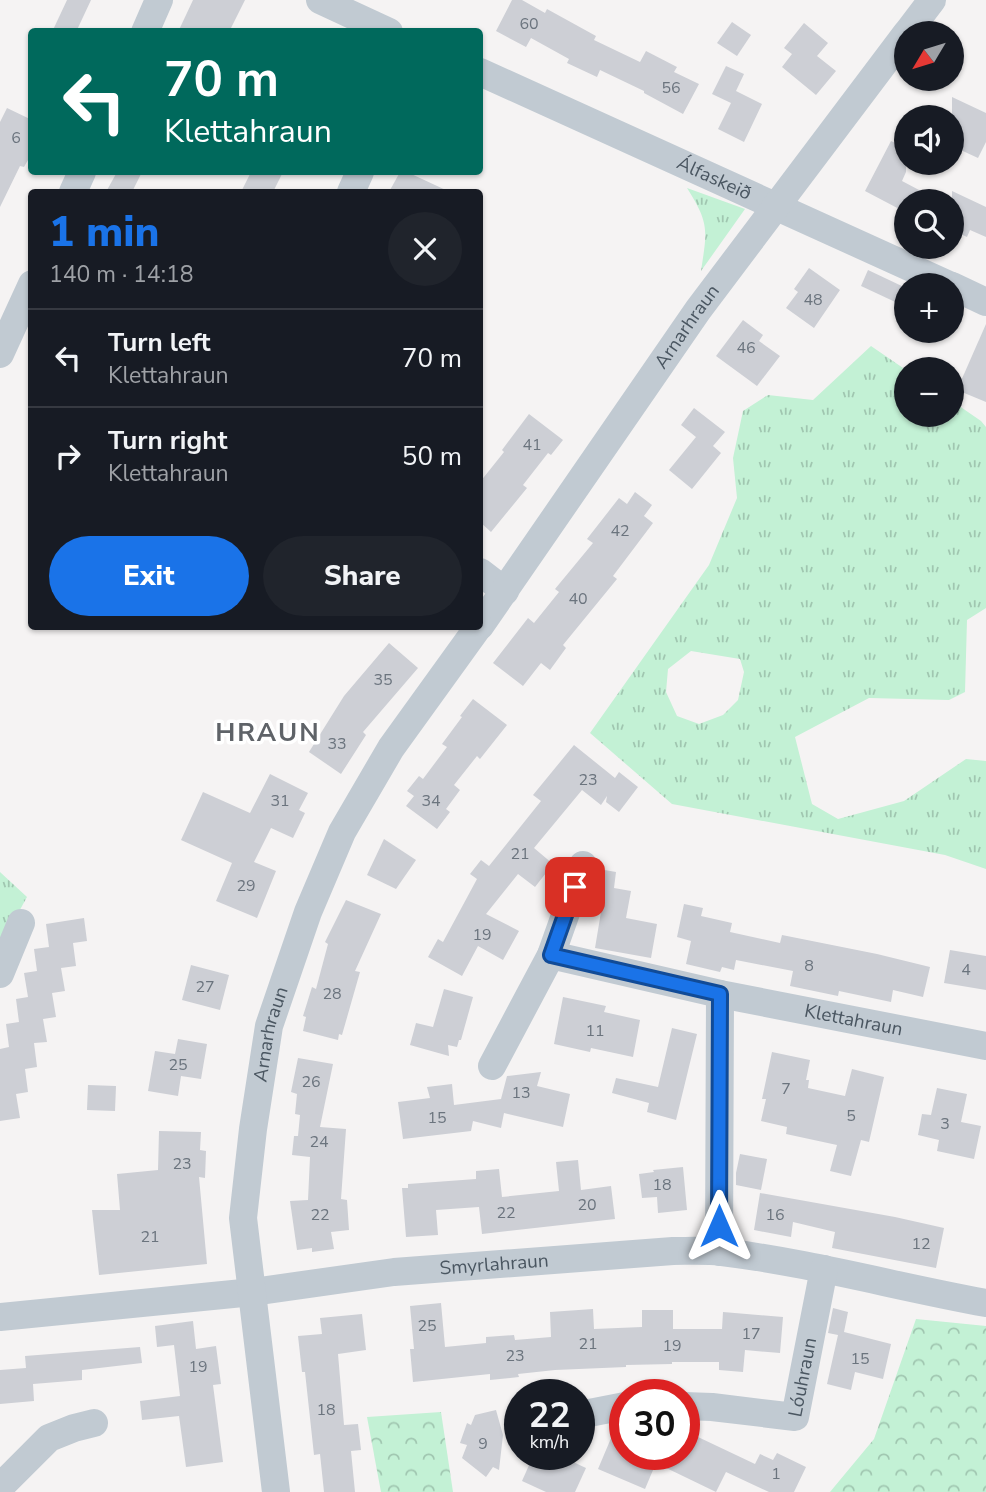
<!DOCTYPE html>
<html lang="en">
<head>
<meta charset="utf-8">
<style>
  :root { --surface:#171b24; --page:#20242c; --text:#f1f3f6; --muted:#9ea1a6; --line:#363941; --accent:#1a73e8 }
  body { margin:0; font-family:"Nunito Sans",sans-serif; background:var(--page); color:var(--text); height:100vh; display:flex; flex-direction:column; font-size:26px; white-space:nowrap }
  * { box-sizing:border-box; margin:0 }
  p { font-size:23px; color:var(--muted) }
  .icon { flex:none; width:38px; height:38px; fill:none; stroke:currentColor; stroke-width:2; stroke-linecap:round; stroke-linejoin:round }
  .map { position:relative; flex:1; overflow:hidden }
  .sheet { position:absolute; left:28px; top:189px; width:455px; height:441px; display:flex; flex-direction:column; background:var(--surface); border-radius:7px; box-shadow:0 2px 5px #0004 }
  .sheet>* { flex:none }
  .banner { position:absolute; left:28px; top:28px; width:455px; height:147px; border-radius:7px; box-shadow:0 2px 5px #0004; background:#00695c; color:#fff; overflow:hidden }
  .needle { width:46px; rotate:232deg }
  .fabs { position:absolute; left:894px; top:21px; display:grid; gap:14px }
  .fabs a { display:grid; place-items:center; width:70px; height:70px; border-radius:50%; background:var(--surface); box-shadow:0 2px 5px #0004; font-size:35px }
  .speed { position:absolute; left:504px; top:1379px; display:flex; gap:14px; font-size:35px; font-weight:700; text-align:center }
  .speed>* { display:grid; place-content:center; width:91px; height:91px; border-radius:50%; background:var(--surface); box-shadow:0 2px 5px #0004; line-height:1 }
  .speed small { font-size:18px; font-weight:400 }
  .speed .limit { border:10px solid #d22; background:#fff; color:#111 }
  .pin { position:absolute; display:grid; place-items:center; width:60px; height:60px; color:#fff; margin:-30px; border-radius:14px; box-shadow:0 4px 10px #0006 }
  .me { position:absolute; width:77px; margin:-38px; rotate:0deg; stroke-linejoin:round; filter:drop-shadow(0 0 5px #0008) }
  .turn { display:flex; align-items:center; gap:24px; height:147px; padding:0 21px; font-size:32px }
  .turn .icon { width:91px; height:91px; stroke-width:2.5 }
  .turn b { display:block; font-size:49px; line-height:60px }
  .round { display:grid; place-items:center; flex:none; width:74px; height:74px; border-radius:37px; background:var(--page) }
  .head { display:flex; align-items:center; justify-content:space-between; height:119px; padding:0 21px }
  h1 { font-size:42px; font-weight:800; line-height:52px; color:var(--accent) }
  .cta { display:flex; gap:14px; margin-top:auto; padding:14px 21px }
  .cta a { flex:1; height:80px; border-radius:42px; background:var(--accent); color:#fff; font-size:28px; font-weight:800; line-height:80px; text-align:center }
  .cta a+a { background:var(--page); color:var(--text) }
  ul { padding:0; list-style:none }
  li { display:flex; align-items:center; gap:21px; height:98px; padding:0 21px; border-top:2px solid var(--line) }
  li div { flex:1 }
  li b { display:block; font-size:26px }
  li em { font-style:normal }
  .map>svg:first-child { display:block }
  .grass { fill:url(#grass-tufts); fill-rule:evenodd }
  .park { fill:url(#park-crowns) }
  .building { fill:#cdcfd5 }
  .lines { fill:none; stroke-linecap:round; stroke-linejoin:round }
  .minor { stroke:#c1cad2; stroke-width:28 }
  .route-casing { stroke:#114b97; stroke-width:18 }
  .route { stroke:#1a73e8; stroke-width:12 }
  .labels { text-anchor:middle; dominant-baseline:central; stroke-width:7; stroke-linejoin:round; paint-order:stroke }
  .number-label { font-size:16px; fill:#6b747e }
  .street-label { font-size:19px; fill:#4a5661; stroke:#fff }
  .district-label { font-size:26px; font-weight:bold; letter-spacing:2px; fill:#5f6368; stroke:#fff }
</style>
</head>
<body>
<div class="map">
<svg width="986" height="1492" viewBox="0 0 986 1492">
  <defs>
    <pattern id="grass-tufts" width="24" height="20" patternUnits="userSpaceOnUse" patternTransform="scale(1.75)"><rect width="24" height="20" fill="#c3f1d5"/><path d="M3 7l-1-3M5 7V3M7 7l1-3M15 17l-1-3M17 17v-4M19 17l1-3" fill="none" stroke="#a0c6b0"/></pattern>
    <pattern id="park-crowns" width="20" height="18" patternUnits="userSpaceOnUse" patternTransform="scale(1.75)"><rect width="20" height="18" fill="#c3f1d5"/><path d="M2 6a3 3 0 1 1 6 0M12 15a3 3 0 1 1 6 0" fill="none" stroke="#a0c6b0"/></pattern>
  </defs>
  <rect width="100%" height="100%" fill="#f5f3f3"/>
  <g class="grass">
    <path d="M687 188 745 209 701 271C707 231 710 224 687 188Z"/>
    <path d="M871 346 906 370V415H952V401L981 421 986 427V608L967 620 965 692 949 700 869 698 795 737 812 804 838 819 904 801 966 759 986 761V869L945 855 672 804 590 733 709 565 737 498 733 458 743 411 768 395 813 400ZM691 651 740 659 744 672 738 700 723 715 699 724 677 716 666 692 668 669Z"/>
    <polygon points="0,872 27,897 0,946"/>
  </g>
  <g class="park">
    <polygon points="916,1319 986,1326 986,1492 830,1492 874,1439"/>
    <polygon points="441,1412 453,1492 381,1492 367,1417"/>
  </g>
  <g class="building">
    <polygon points="67,0 91,0 76,32 52,32"/>
    <polygon points="193,0 245,0 229,32 178,32"/>
    <polygon points="512,0 522,0 545,13 547,9 596,36 594,40 640,62 646,51 677,67 674,72 699,84 683,114 644,93 644,91 600,70 597,77 567,63 569,59 531,38 526,47 496,31"/>
    <polygon points="732,22 751,35 737,56 717,43"/>
    <polygon points="804,23 828,43 817,56 836,71 816,95 782,67 792,54 784,48"/>
    <polygon points="726,66 744,74 736,91 762,104 744,142 718,129 731,103 712,94"/>
    <polygon points="952,97 986,113 986,142 978,158 952,146"/>
    <polygon points="7,108 32,120 32,153 24,167 20,166 0,207 0,122"/>
    <polygon points="891,141 906,148 906,172 902,181 940,201 906,201 903,211 865,191"/>
    <polygon points="117,172 142,172 132,192 106,192"/>
    <polygon points="251,172 283,172 273,192 241,192"/>
    <polygon points="400,172 407,172 450,192 389,192"/>
    <polygon points="952,191 986,207 986,237 970,230 967,237 952,230"/>
    <polygon points="809,268 840,290 814,328 786,308 798,292 794,289"/>
    <polygon points="868,270 906,288 906,307 861,286"/>
    <polygon points="743,320 763,335 759,341 780,356 757,386 716,356"/>
    <polygon points="986,324 986,402 957,390"/>
    <polygon points="694,408 725,432 713,446 721,453 692,489 669,470 696,437 681,425"/>
    <polygon points="529,414 563,440 551,455 548,453 523,485 527,488 491,532 480,522 480,482 504,452 502,450"/>
    <polygon points="635,492 652,505 644,516 653,523 613,576 617,579 563,645 566,648 550,670 541,663 523,686 493,663 528,618 534,623 559,592 555,589 593,543 587,539 619,498 627,504"/>
    <polygon points="389,643 418,668 363,732 366,735 341,774 309,752 344,696"/>
    <polygon points="473,699 507,725 480,759 477,756 454,785 460,790 446,809 450,812 437,829 406,806 414,796 407,791 419,776 423,779 447,747 442,744 462,717 460,716"/>
    <polygon points="574,745 615,778 619,772 638,787 619,812 606,802 607,796 601,805 582,790 534,848 553,864 535,887 518,874 486,914 519,931 503,960 478,946 462,976 428,957 438,939 443,942 477,879 470,874 481,860 489,866 541,801 533,795"/>
    <polygon points="270,774 308,793 299,810 305,813 293,838 271,828 254,862 276,871 257,918 216,901 232,863 181,840 203,792 250,813"/>
    <polygon points="384,839 416,860 396,889 367,875"/>
    <polygon points="599,869 616,872 614,888 631,891 626,918 657,924 651,958 595,948 602,906 588,903"/>
    <polygon points="346,900 381,914 355,971 360,972 342,1035 339,1034 338,1040 303,1031 306,1017 303,1016 312,987 316,989 328,944 325,942"/>
    <polygon points="684,904 703,908 701,916 732,923 730,932 780,943 782,935 877,954 930,967 923,997 893,990 891,1002 839,991 838,996 790,986 793,971 736,960 734,970 722,967 720,972 686,964 691,941 677,937"/>
    <polygon points="84,918 87,941 73,943 76,966 61,968 65,991 52,993 56,1017 43,1019 47,1042 34,1043 37,1067 25,1069 28,1092 16,1094 20,1118 0,1121 0,1049 9,1047 6,1024 19,1022 16,999 28,997 24,973 37,971 34,949 49,947 46,924"/>
    <polygon points="950,950 986,956 986,990 944,983"/>
    <polygon points="191,965 229,975 220,1010 182,1000"/>
    <polygon points="444,989 473,997 461,1040 459,1040 457,1047 448,1045 449,1056 410,1045 416,1023 433,1027"/>
    <polygon points="563,997 606,1006 604,1012 640,1020 633,1057 591,1048 590,1052 554,1044"/>
    <polygon points="672,1028 697,1034 676,1120 647,1112 649,1103 612,1093 616,1078 658,1087"/>
    <polygon points="178,1039 207,1044 201,1079 181,1076 178,1096 148,1091 155,1051 175,1054"/>
    <polygon points="772,1052 810,1060 806,1080 809,1080 808,1088 845,1096 852,1069 884,1077 869,1142 861,1140 851,1176 830,1171 837,1145 786,1134 787,1127 761,1121 766,1099 762,1099"/>
    <polygon points="298,1058 333,1064 320,1127 346,1129 341,1199 347,1200 349,1230 331,1232 334,1249 312,1252 312,1248 297,1250 290,1201 308,1200 310,1157 292,1155 294,1136 298,1136 300,1115 295,1114 297,1094 291,1092"/>
    <polygon points="541,1072 537,1086 570,1094 563,1127 504,1113 501,1128 473,1121 471,1131 403,1139 398,1102 430,1098 427,1087 452,1084 454,1105 501,1099 507,1076"/>
    <polygon points="88,1085 116,1086 115,1111 87,1110"/>
    <polygon points="937,1088 967,1094 961,1122 981,1126 974,1159 937,1151 939,1140 918,1135 922,1114 931,1115"/>
    <polygon points="159,1131 201,1132 200,1150 206,1151 205,1178 199,1177 207,1264 99,1275 92,1210 120,1210 117,1174 158,1170"/>
    <polygon points="740,1154 767,1159 761,1190 736,1185 736,1173"/>
    <polygon points="578,1160 581,1190 611,1186 615,1219 482,1234 479,1207 436,1210 438,1235 406,1237 402,1188 408,1188 408,1184 476,1179 476,1171 499,1169 502,1197 559,1191 556,1162"/>
    <polygon points="683,1167 687,1210 658,1213 657,1197 642,1198 639,1174 654,1172 653,1170"/>
    <polygon points="760,1193 895,1217 944,1228 936,1268 832,1248 835,1232 793,1222 791,1237 754,1230"/>
    <polygon points="441,1303 445,1347 486,1343 486,1337 514,1335 515,1340 551,1337 550,1312 593,1309 594,1329 642,1327 642,1310 673,1310 673,1329 722,1329 723,1312 783,1317 780,1353 745,1350 743,1372 719,1370 719,1362 672,1362 672,1364 626,1365 626,1367 555,1370 518,1374 519,1377 490,1380 490,1374 413,1382 410,1349 414,1349 410,1306"/>
    <polygon points="833,1308 848,1312 844,1332 891,1344 883,1379 855,1372 851,1390 827,1384 838,1335 828,1333"/>
    <polygon points="362,1314 366,1350 338,1354 344,1425 358,1424 361,1450 351,1451 355,1492 324,1492 320,1454 314,1455 305,1372 302,1372 298,1336 322,1334 320,1318"/>
    <polygon points="193,1321 196,1349 216,1346 221,1384 213,1385 223,1462 186,1467 179,1416 142,1420 140,1401 180,1396 174,1345 157,1347 155,1326"/>
    <polygon points="140,1347 142,1363 82,1370 82,1380 33,1384 34,1401 0,1404 0,1370 26,1368 25,1356"/>
    <polygon points="496,1410 503,1435 499,1470 493,1467 486,1477 462,1458 467,1445 460,1443 467,1423 471,1425 475,1415"/>
    <polygon points="625,1423 625,1454 684,1454 684,1441 694,1446 698,1437 755,1464 760,1454 773,1460 777,1453 806,1467 794,1492 769,1492 726,1472 716,1492 656,1463 645,1489 598,1469 617,1424"/>
    <polygon points="534,1454 556,1454 586,1468 575,1492 546,1492 522,1481"/>
  </g>
  <g class="lines">
    <g class="minor">
      <polyline points="320,0 389,32"/>
      <polyline points="145,32 159,0"/>
      <polyline points="907,33 932,0"/>
      <path id="s1" d="M480 72 949 285"/>
      <polyline points="73,192 82,172"/>
      <polyline points="351,192 360,172"/>
      <polyline points="952,286 986,302"/>
      <polyline points="0,354 32,284"/>
      <polyline points="480,572 505,591"/>
      <path id="s2" d="M480 626 698 310 906 34"/>
      <polyline points="551,955 720,994"/>
      <polyline points="0,974 21,923"/>
      <polyline points="492,1066 551,955 583,865"/>
      <path id="s3" d="M719 1252 720 994 986 1046"/>
      <path id="s4" d="M0 1317 253 1292 394 1272 673 1251C689 1251 706 1250 722 1252 811 1263 898 1287 986 1303"/>
      <path id="s5" d="M684 1406 712 1407 795 1417 824 1269"/>
      <polyline points="579,1415 625,1406"/>
      <polyline points="0,1487 49,1438 74,1428 94,1423"/>
      <path id="s6" d="M276 1492 243 1218 253 1129 269 1026 308 912 342 832 391 748 479 626"/>
    </g>
  </g>
  <g class="lines">
    <g class="route-casing">
      <polyline id="route" points="575,887 551,955 720,994 719,1226"/>
    </g>
    <use href="#route" class="route"/>
  </g>
  <g class="labels">
    <g class="number-label">
      <text x="529" y="24">60</text>
      <text x="671" y="88">56</text>
      <text x="16" y="138">6</text>
      <text x="813" y="300">48</text>
      <text x="746" y="348">46</text>
      <text x="532" y="445">41</text>
      <text x="620" y="531">42</text>
      <text x="578" y="599">40</text>
      <text x="383" y="680">35</text>
      <text x="337" y="744">33</text>
      <text x="588" y="780">23</text>
      <text x="280" y="801">31</text>
      <text x="431" y="801">34</text>
      <text x="520" y="854">21</text>
      <text x="246" y="886">29</text>
      <text x="482" y="935">19</text>
      <text x="809" y="966">8</text>
      <text x="966" y="970">4</text>
      <text x="205" y="987">27</text>
      <text x="332" y="994">28</text>
      <text x="595" y="1031">11</text>
      <text x="178" y="1065">25</text>
      <text x="311" y="1082">26</text>
      <text x="786" y="1089">7</text>
      <text x="521" y="1093">13</text>
      <text x="851" y="1116">5</text>
      <text x="437" y="1118">15</text>
      <text x="945" y="1124">3</text>
      <text x="319" y="1142">24</text>
      <text x="182" y="1164">23</text>
      <text x="662" y="1185">18</text>
      <text x="587" y="1205">20</text>
      <text x="506" y="1213">22</text>
      <text x="320" y="1215">22</text>
      <text x="775" y="1215">16</text>
      <text x="150" y="1237">21</text>
      <text x="921" y="1244">12</text>
      <text x="427" y="1326">25</text>
      <text x="751" y="1334">17</text>
      <text x="588" y="1344">21</text>
      <text x="672" y="1346">19</text>
      <text x="515" y="1356">23</text>
      <text x="860" y="1359">15</text>
      <text x="198" y="1367">19</text>
      <text x="326" y="1410">18</text>
      <text x="483" y="1444">9</text>
      <text x="776" y="1474">1</text>
    </g>
    <g class="street-label">
      <text stroke="none"><textPath href="#s1" startOffset="257">Álfaskeið</textPath></text>
      <text stroke="none"><textPath href="#s2" startOffset="364">Arnarhraun</textPath></text>
      <text stroke="none"><textPath href="#s3" startOffset="394">Klettahraun</textPath></text>
      <text stroke="none"><textPath href="#s6" startOffset="462">Arnarhraun</textPath></text>
      <text stroke="none"><textPath href="#s4" startOffset="497">Smyrlahraun</textPath></text>
      <text stroke="none"><textPath href="#s5" startOffset="152">Lóuhraun</textPath></text>
    </g>
    <g class="district-label">
      <text x="268" y="732">HRAUN</text>
    </g>
  </g>
</svg>
<div class="fabs">
<a><svg class="needle" viewBox="-14 -14 28 28"><path d="M0-13l5 13h-10z" fill="#e53935"/><path d="M0 13l5-13h-10z" fill="#9ea1a6"/></svg></a>
<a><svg class="icon" aria-label="sound" viewBox="0 0 24 24"><path d="M4 9h4l5-4v14l-5-4H4zM17 9q2 3 0 6"/></svg></a>
<a><svg class="icon" aria-label="search" viewBox="0 0 24 24"><circle cx="10" cy="10" r="6"/><path d="M15 15l6 6"/></svg></a>
<a>+</a>
<a>−</a>
</div>
<div class="speed"><div>22<small>km/h</small></div><div class="limit">30</div></div>
<div class="pin" style="left:575px;top:887px;background:#d93025"><svg class="icon" aria-label="arrive" viewBox="0 0 24 24"><path d="M6 21V4h12l-3 4 3 4H6"/></svg></div>
<svg class="me" style="left:719px;top:1226px" viewBox="-20 -20 40 40"><path d="M0-17L14 15 0 8-14 15z" fill="#1a73e8" stroke="#fff" stroke-width="4"/></svg>
<div class="banner">
<div class="turn"><svg class="icon" aria-label="left" viewBox="0 0 24 24"><path d="M17 20v-9H6M10 6l-5 5 5 5"/></svg><div><b>70 m</b>Klettahraun</div></div>
</div>
<section class="sheet">
<div class="head"><div><h1>1 min</h1><p>140 m · 14:18</p></div><a class="round"><svg class="icon" aria-label="close" viewBox="0 0 24 24"><path d="M6 6l12 12M18 6L6 18"/></svg></a></div>
<ul>
<li><svg class="icon" aria-label="left" viewBox="0 0 24 24"><path d="M17 20v-9H6M10 6l-5 5 5 5"/></svg><div><b>Turn left</b><p>Klettahraun</p></div><em>70 m</em></li>
<li><svg class="icon" aria-label="right" viewBox="0 0 24 24"><path d="M7 20v-9h11M14 6l5 5-5 5"/></svg><div><b>Turn right</b><p>Klettahraun</p></div><em>50 m</em></li>
</ul>
<div class="cta"><a>Exit</a><a>Share</a></div>
</section>
</div>
</body>
</html>
